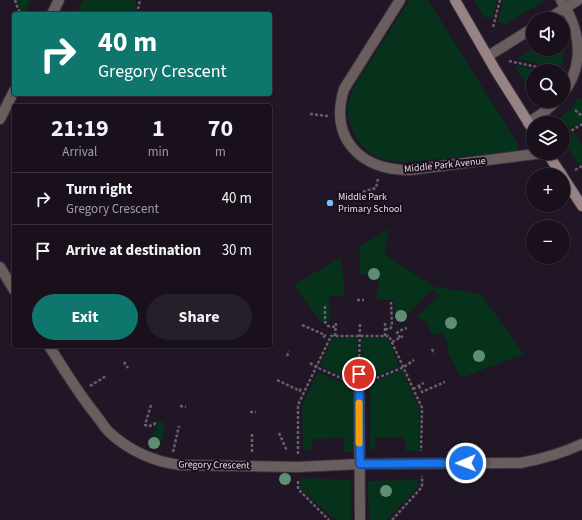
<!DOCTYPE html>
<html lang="en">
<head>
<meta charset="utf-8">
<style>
  :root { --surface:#19101c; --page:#261e29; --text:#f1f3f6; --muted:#9f9da3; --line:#37303b; --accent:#0f766e }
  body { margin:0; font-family:"Source Sans 3",sans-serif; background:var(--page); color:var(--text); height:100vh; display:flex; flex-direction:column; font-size:15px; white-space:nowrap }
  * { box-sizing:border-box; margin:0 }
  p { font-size:13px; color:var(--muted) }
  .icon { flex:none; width:22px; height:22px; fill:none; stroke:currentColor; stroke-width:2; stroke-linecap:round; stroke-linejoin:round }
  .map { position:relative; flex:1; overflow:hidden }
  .drawer { position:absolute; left:12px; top:104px; width:260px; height:244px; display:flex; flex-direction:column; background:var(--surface); border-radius:4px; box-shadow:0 1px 3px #0004,0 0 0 1px var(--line) }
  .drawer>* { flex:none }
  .banner { position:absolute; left:12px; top:12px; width:260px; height:84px; border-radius:4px; box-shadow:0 1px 3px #0004,0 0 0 1px var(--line); background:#0f766e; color:#fff; overflow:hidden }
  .controls { position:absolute; left:526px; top:12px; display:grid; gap:8px }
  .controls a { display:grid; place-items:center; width:44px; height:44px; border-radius:50%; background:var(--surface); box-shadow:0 1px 3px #0004,0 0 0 1px var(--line); font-size:20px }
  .pin { position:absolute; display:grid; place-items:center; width:34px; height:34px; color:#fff; margin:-17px; border:2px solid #fff; border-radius:50%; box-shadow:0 1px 4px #0007 }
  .me { position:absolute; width:44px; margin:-22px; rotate:269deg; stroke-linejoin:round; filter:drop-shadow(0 0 3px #0008) }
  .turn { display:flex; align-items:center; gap:14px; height:84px; padding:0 20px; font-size:18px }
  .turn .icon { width:52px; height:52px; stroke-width:2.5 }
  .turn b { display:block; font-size:28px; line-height:34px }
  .eta { display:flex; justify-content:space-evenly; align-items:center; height:68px; text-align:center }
  .eta b { font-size:24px; font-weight:700; line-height:28px }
  .cta { display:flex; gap:8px; margin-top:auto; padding:8px 20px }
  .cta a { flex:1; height:46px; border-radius:24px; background:var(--accent); color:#fff; font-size:16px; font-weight:700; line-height:46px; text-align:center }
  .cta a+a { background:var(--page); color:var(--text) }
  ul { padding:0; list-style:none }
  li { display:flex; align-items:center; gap:12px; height:52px; padding:0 20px; border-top:1px solid var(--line) }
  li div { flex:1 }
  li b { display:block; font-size:15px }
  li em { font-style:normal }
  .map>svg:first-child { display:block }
  .green { fill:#06321b }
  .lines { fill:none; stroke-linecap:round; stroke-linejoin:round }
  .street-casing { stroke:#3c3241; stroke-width:12 }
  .secondary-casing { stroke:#3c3241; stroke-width:12 }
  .path { stroke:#685e6c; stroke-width:2.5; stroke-dasharray:3 2; stroke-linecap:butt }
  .street { stroke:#695d5d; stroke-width:10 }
  .secondary { stroke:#978383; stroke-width:10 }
  .tree { fill:#608e75 }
  .route-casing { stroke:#114b97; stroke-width:10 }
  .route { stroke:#1a73e8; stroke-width:7 }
  .slow { stroke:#f59e0b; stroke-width:7 }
  .poi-dot { fill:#80bdfa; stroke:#180d1c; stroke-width:1.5 }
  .labels { text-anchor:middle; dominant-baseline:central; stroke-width:4; stroke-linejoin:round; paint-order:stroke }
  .street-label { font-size:10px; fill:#e3dbe6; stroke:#180d1c }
  .poi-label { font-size:10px; fill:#e3dbe6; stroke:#180d1c; text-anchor:start }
</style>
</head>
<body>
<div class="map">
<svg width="582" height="520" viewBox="0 0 582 520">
  <rect width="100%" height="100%" fill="#211626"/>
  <g class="green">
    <polygon points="16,0 31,0 25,12 27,14 23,14"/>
    <polygon points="83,0 136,0 136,11 134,14 76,14"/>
    <path d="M410 0H428L518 144V151L408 162C388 162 372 159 359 142 353 134 346 115 348 105 351 88 362 73 372 59 384 39 397 19 410 0Z"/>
    <polygon points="474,0 497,0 492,19 484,17"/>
    <polygon points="503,0 543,0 544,1 506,24 498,22"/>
    <path d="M563 34C565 45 564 55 562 66L559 65V68L516 59 533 49H563Z"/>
    <polygon points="514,65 541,71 533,71 533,96"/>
    <polygon points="578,98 582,99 582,122 563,134 563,123 555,123 571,108"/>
    <polygon points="574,132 582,145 582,163 579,165 563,140 563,139"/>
    <polygon points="389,229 384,254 435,287 481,294 524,354 461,378 446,349 449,347 442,332 433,336 425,321 417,317 439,296 433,289 401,320 395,319 394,300 376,299 380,277 360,274 360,246"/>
    <polygon points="341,257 345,296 329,296 330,322 321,322 294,285"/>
    <path d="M332 338H357V362C350 366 347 370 347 378L320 366Z"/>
    <path d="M361 338H388L399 366 374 377C374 367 371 364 362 362Z"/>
    <polygon points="400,370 402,370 419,408 419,451 406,451 405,438 375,437 375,450 370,449 370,388 377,381"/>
    <polygon points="318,372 355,388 355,452 344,452 344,438 312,439 311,450 303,450 302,406"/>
    <polygon points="158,421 165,423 160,447 147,443 151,441"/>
    <polygon points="301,478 351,480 351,520 335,520 300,488"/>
    <polygon points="418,480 418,487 387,520 369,520 368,481"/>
  </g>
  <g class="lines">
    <g class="street-casing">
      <g id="street">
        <path d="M400 0 344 89C329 138 360 170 409 170L543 153"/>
        <path d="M561 0C564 6 569 13 571 19 582 44 580 72 563 93"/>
        <polyline points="52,14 59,0"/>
        <polyline points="548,19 578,0"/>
        <polyline points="488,56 533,28"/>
        <polyline points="0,119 14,91"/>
        <path d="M528 123C539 116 548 110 556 101"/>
        <polyline points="0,267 14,290"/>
        <path d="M49 346C64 369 78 393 96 415 100 420 104 427 109 432 128 450 154 462 180 465L298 467 360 464 520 463C543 459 561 454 582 444"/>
        <polyline points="359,374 360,520"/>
      </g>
    </g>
    <g class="secondary-casing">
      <g id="secondary">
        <polyline points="455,0 496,71 533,130"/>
        <polyline points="547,153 562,175"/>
        <polyline points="563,177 582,206"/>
      </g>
    </g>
    <g class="path">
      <polyline points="15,0 18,9 21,14"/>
      <polyline points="137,14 140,0"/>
      <polyline points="493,27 500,0"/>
      <polyline points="509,61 556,71"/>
      <polyline points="575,110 582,116"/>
      <polyline points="310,114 328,116"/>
      <polyline points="563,136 582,124"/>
      <polyline points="575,170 582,166"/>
      <polyline points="358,193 376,188 378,179"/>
      <polyline points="357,300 364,300"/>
      <polyline points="325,306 325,322 328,326 335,327"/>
      <polyline points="302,325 325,335 323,339"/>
      <polyline points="385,329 390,329 392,326 391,302"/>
      <polyline points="335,336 336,322"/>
      <polyline points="385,336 385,323"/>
      <polyline points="400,338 397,333 399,331 407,328"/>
      <polyline points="392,342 403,336"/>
      <polyline points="432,349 434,354"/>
      <polyline points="287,356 289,351"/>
      <polyline points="124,362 128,368"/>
      <polyline points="359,362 360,323"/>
      <polyline points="310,363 316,367 346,380"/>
      <polyline points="277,380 300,391 301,387"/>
      <polyline points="372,380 404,367 414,360"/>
      <polyline points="90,386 106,376"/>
      <polyline points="419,386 422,392 445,382"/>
      <polyline points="413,389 424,383"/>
      <polyline points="151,405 145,425 149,426 154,425 156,421"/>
      <polyline points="180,406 186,407"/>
      <polyline points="250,412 256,412"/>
      <polyline points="279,433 287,451"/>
      <polyline points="173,452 179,426"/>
      <polyline points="252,452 252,433"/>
      <polyline points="298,454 298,405 331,336 389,336 422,408 421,451"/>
      <polyline points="298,481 298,489 329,520"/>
      <polyline points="392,520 422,487 422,476"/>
    </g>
    <use href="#street" class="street"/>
    <use href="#secondary" class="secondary"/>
  </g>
  <g class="tree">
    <circle cx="374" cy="274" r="6"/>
    <circle cx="401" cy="316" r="6"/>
    <circle cx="451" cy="323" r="6"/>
    <circle cx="479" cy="356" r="6"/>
    <circle cx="154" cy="443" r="6"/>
    <circle cx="285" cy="479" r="6"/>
    <circle cx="386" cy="491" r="6"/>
  </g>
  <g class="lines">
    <g class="route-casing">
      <polyline id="route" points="359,374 360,464 466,463"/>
    </g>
    <use href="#route" class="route"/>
    <polyline class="slow" points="359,403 359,443"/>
  </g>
  <circle class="poi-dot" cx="330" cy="203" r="4"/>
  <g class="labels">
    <g class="street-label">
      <text transform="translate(445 165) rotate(-6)">Middle Park Avenue</text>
      <text transform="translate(214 465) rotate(1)">Gregory Crescent</text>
    </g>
    <g class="poi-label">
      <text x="338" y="197">Middle Park<tspan x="338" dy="12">Primary School</tspan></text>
    </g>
  </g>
</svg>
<div class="controls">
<a><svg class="icon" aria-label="sound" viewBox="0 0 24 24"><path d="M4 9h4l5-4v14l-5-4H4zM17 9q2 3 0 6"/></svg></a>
<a><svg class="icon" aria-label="search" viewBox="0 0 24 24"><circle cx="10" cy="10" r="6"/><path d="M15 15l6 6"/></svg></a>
<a><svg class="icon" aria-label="layers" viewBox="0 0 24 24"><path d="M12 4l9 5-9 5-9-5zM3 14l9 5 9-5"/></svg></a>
<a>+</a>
<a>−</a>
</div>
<div class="pin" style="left:359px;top:374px;background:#d93025"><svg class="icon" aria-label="arrive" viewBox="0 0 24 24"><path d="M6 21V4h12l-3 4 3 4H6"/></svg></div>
<svg class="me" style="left:466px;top:463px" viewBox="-20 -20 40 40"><circle r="17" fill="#1a73e8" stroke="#fff" stroke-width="3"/><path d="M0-11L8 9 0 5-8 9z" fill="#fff"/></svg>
<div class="banner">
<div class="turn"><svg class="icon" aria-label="right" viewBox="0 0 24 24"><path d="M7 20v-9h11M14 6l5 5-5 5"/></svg><div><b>40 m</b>Gregory Crescent</div></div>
</div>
<section class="drawer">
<div class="eta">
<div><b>21:19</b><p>Arrival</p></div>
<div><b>1</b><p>min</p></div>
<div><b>70</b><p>m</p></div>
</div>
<ul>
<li><svg class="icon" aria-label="right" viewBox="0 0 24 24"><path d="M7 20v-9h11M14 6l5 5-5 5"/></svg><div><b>Turn right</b><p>Gregory Crescent</p></div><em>40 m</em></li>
<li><svg class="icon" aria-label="arrive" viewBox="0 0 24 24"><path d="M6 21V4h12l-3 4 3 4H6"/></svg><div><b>Arrive at destination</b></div><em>30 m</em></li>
</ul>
<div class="cta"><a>Exit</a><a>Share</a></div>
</section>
</div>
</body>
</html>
